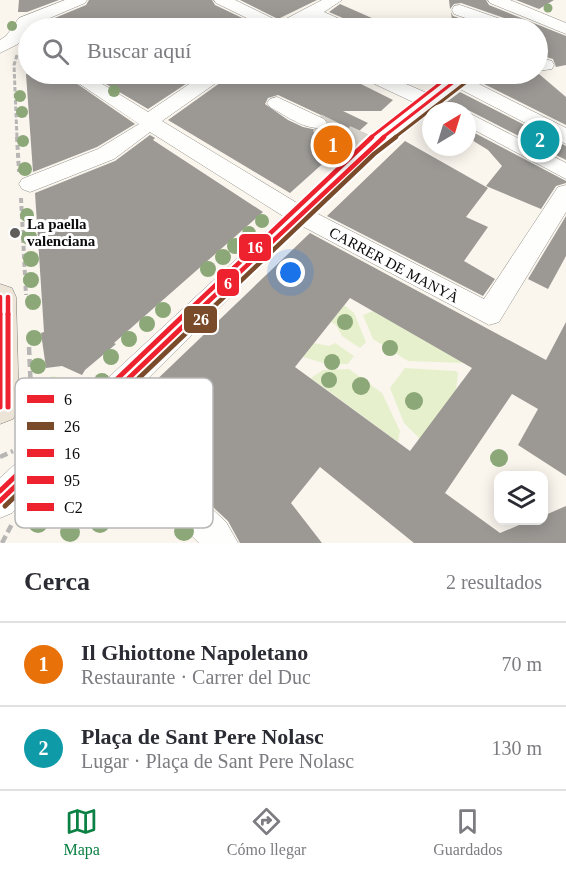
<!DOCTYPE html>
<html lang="es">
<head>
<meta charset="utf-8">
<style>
	:root { --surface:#fff; --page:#f2f2f3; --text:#2b2b33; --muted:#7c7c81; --line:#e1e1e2; --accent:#0b8043 }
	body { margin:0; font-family:Georgia,serif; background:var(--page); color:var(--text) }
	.controls { position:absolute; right:18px; bottom:18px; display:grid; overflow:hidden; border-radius:12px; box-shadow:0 3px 15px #0003 }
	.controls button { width:54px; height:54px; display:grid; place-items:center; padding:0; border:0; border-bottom:2px solid var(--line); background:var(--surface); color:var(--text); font:30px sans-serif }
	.compass { position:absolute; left:422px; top:102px; width:54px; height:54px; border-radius:50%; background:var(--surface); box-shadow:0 3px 15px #0003; rotate:38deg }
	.you { position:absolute; left:291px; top:273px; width:21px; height:21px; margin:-15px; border:4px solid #fff; border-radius:50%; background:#1a73e8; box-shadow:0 0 0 9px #1a73e833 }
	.badge { display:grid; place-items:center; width:39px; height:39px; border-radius:50%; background:var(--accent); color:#fff; font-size:20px; font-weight:700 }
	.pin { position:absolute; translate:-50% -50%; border:3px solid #fff; box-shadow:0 2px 6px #0006 }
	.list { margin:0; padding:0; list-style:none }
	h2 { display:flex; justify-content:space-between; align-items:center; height:78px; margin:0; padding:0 24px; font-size:26px }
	h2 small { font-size:20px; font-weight:400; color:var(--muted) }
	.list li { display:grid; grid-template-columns:39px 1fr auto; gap:18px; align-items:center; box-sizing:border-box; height:84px; padding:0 24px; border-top:2px solid var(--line) }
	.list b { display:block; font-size:22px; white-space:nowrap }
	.list p { margin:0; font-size:20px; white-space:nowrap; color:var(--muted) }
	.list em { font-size:20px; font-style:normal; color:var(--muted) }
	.icon { flex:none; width:33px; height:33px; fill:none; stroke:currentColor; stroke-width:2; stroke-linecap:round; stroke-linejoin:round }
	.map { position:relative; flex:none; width:566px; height:543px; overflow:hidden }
	.search { position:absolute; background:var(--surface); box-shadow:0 3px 15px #0003; left:18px; right:18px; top:18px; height:66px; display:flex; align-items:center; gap:15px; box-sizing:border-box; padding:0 21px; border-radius:33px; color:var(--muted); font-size:22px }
	.sheet { height:246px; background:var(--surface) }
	nav { display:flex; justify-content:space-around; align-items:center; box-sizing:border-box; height:84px; border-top:2px solid var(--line); background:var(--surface); font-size:16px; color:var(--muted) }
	nav a { display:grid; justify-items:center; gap:3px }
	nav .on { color:var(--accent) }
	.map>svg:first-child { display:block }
</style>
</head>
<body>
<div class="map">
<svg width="566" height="543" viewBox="0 0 566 543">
	<rect width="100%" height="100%" fill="#faf6ee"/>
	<g fill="#e7f0cc">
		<path d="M344 305 354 313 366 342 360 348 342 336 336 325 331 322Z"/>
		<path d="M373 311 464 363 408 361 373 339 363 315Z"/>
		<path d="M314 343 329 346 335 343 354 356 348 364H327L303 357Z"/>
		<path d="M405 368 456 371 458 373 456 390 420 439 404 423 390 388Z"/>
		<path d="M349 369 382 393 400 431 398 442 311 378 323 370Z"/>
		<path d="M52 376 92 383 93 387 57 416 51 415 48 381Z"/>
	</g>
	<g fill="#9c9995" fill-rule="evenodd">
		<path d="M19 0H59L27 12H18Z"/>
		<path d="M89 0H212L215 5 261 27 46 28 50 20 86 5Z"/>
		<path d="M240 0H317L278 19Z"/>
		<path d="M449 0H486L489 5 566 36V65L556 67 553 59 546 57 537 59V28H520L516 22 461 3 454 4 450 9Z"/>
		<path d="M516 0H554L539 9Z"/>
		<path d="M340 4 381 22 379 28H356L352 22 329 12Z"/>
		<path d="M451 12 453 16 489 28H453Z"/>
		<path d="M26 74H63L135 124 97 147 33 172Z"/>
		<path d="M89 74H201L148 109Z"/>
		<path d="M227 74H341L393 100 381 111H343L368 123 290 193 168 120 224 80ZM278 95 325 117 329 124 324 129 317 130 303 127 288 120 265 104 268 98Z"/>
		<path d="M503 74H539L566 97V125L476 80Z"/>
		<path d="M460 92 566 146V160L468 110 435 111Z"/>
		<path d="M467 129 566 181V183L556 186 541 209 486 186 502 166 488 150 467 137Z"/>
		<path d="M150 135 155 138 153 140 263 212 114 343 116 344 85 370 82 375 62 366 46 368 41 333 44 332 35 193 115 161Z"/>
		<path d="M405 141 488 188 466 217 488 227 464 261 495 279 483 296 327 216Z"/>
		<path d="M566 216V256L548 289 528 279Z"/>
		<path d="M310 233 546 360 566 322V476L518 445 538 409 512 394 445 493 500 533 531 520H543V516L566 506V543H414L320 467 291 503 322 543H240L228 521 215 509 176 458 124 411ZM350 298 472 368 410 451 295 367Z"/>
	</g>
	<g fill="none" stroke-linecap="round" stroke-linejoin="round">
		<path stroke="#d6d3cc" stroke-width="19" stroke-dasharray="19 9" stroke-linecap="butt" d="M317 123 348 138"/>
		<path stroke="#d6d3cc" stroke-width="24" stroke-dasharray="24 12" stroke-linecap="butt" d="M345 137 369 148"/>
		<defs>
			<g id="minor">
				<path d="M65 0H87L85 3 31 26 18 44 0 53V40L6 36 19 18Z"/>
				<path d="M214 0H235L280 22 322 0H342L324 12 351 24 354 28H332L311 19 293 28H267L216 3Z"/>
				<path d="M488 0H510L566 23V34L490 3Z"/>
				<path d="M460 5 515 24 518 28H494L454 14 452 10 454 6Z"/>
				<path d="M389 22 397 24 400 28H381L383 23Z"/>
				<path d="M545 59 552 61 554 65 552 69 538 71V61Z"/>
				<path d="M65 74H86L148 112 204 74H225L223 78 162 121 297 203 361 143 415 103 362 78 360 74H383L427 93 453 74H473L469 79 566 128V144L458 88 377 153 316 213 484 299 558 187 566 185V212L499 322 489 325 302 226 111 415 226 522 238 543H199L90 436 12 513 0 518V478L283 216 150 132 114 159 38 189 30 192 22 189 19 184 22 179 98 149 139 124Z"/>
				<path d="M277 97 324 119 327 123 324 127C307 132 285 115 270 107L267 103 270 99Z"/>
				<path d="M467 112 566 163V179L467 126Z"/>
			</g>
			<path id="major" d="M0 284 12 288 16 297 19 407 13 419 0 424Z"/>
		</defs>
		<use href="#minor" stroke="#93918d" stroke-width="1"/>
		<use href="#major" stroke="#807e7a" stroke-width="1"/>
		<path stroke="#b7b6b5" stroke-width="3" stroke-dasharray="4.5 2" stroke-linecap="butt" d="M17 55 14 65 17 138"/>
		<g stroke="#b7b6b5" stroke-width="4" stroke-dasharray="5 3" stroke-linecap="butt">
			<path d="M17 137 19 172"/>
			<path d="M21 198 26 295"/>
		</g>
		<g stroke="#b7b6b5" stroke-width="4.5" stroke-dasharray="8 4" stroke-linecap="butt">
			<path d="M29 347 33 436"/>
			<path d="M0 457 13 451"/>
			<path d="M2 543 13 522"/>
		</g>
		<use href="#minor" fill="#fefefc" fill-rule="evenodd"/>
		<use href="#major" fill="#ece4d6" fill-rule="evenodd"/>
		<defs>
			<path id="bus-1-far2" d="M382 138 464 74"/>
			<path id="bus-1-far1" d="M194 315 384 137"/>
			<path id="bus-1" d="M0 501 196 314"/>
			<path id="bus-2-far2" d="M394 138 469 80"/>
			<path id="bus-2-far1" d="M205 315 374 154 396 137"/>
			<path id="bus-2" d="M5 506 206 314"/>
			<path id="bus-3-far2" d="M370 138 452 74"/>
			<path id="bus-3-far1" d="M184 315 372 137"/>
			<path id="bus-3" d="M0 491 185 314"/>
			<path id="bus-4-far1" d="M0 297V315"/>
			<path id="bus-4" d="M0 314V407"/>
			<path id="bus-5-far1" d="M8 297V315"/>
			<path id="bus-5" d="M8 314V407"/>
		</defs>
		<use href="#bus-1-far2" stroke="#fff" stroke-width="6"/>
		<use href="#bus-1-far1" stroke="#fff" stroke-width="9"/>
		<use href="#bus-1" stroke="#fff" stroke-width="10"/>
		<use href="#bus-2-far2" stroke="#fff" stroke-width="6"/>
		<use href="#bus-2-far1" stroke="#fff" stroke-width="9"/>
		<use href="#bus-2" stroke="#fff" stroke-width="10"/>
		<use href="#bus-3-far2" stroke="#fff" stroke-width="6"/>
		<use href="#bus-3-far1" stroke="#fff" stroke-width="9"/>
		<use href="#bus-3" stroke="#fff" stroke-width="10"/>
		<use href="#bus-4-far1" stroke="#fff" stroke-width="9"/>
		<use href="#bus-4" stroke="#fff" stroke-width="10"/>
		<use href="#bus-5-far1" stroke="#fff" stroke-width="9"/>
		<use href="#bus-5" stroke="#fff" stroke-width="10"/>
		<use href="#bus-1-far2" stroke="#ed222e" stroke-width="3"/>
		<use href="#bus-1-far1" stroke="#ed222e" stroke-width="4.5"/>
		<use href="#bus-1" stroke="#ed222e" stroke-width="5"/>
		<use href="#bus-2-far2" stroke="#7a4b2a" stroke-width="3"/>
		<use href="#bus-2-far1" stroke="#7a4b2a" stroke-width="4.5"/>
		<use href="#bus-2" stroke="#7a4b2a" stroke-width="5"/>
		<use href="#bus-3-far2" stroke="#ed222e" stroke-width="3"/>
		<use href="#bus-3-far1" stroke="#ed222e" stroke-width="4.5"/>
		<use href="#bus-3" stroke="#ed222e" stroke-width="5"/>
		<use href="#bus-4-far1" stroke="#ed222e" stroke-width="4.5"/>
		<use href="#bus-4" stroke="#ed222e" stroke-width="5"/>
		<use href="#bus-5-far1" stroke="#ed222e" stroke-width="4.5"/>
		<use href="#bus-5" stroke="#ed222e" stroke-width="5"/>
	</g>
	<g fill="#8ca778">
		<circle cx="548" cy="8" r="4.5"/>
		<circle cx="12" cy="26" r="5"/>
		<circle cx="114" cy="91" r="6"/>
		<circle cx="20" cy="96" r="6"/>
		<circle cx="22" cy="112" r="6"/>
		<circle cx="23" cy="141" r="6"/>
		<circle cx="25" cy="169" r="7"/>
		<circle cx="27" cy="215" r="7"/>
		<circle cx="262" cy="221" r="7"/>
		<circle cx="249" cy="233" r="7"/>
		<circle cx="29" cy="237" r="8"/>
		<circle cx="235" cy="246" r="8"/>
		<circle cx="223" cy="257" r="8"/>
		<circle cx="31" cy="259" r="8"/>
		<circle cx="208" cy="269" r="8"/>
		<circle cx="31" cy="280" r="8"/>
		<circle cx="33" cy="302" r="8"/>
		<circle cx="163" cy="310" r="8"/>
		<circle cx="345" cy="322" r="8"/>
		<circle cx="147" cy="324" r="8"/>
		<circle cx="34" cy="338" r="8"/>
		<circle cx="129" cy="339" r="8"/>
		<circle cx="390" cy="348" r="8"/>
		<circle cx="111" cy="357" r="8"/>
		<circle cx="332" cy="362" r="8"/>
		<circle cx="38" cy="366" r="8"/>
		<circle cx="329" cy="380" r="8"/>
		<circle cx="102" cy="381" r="8"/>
		<circle cx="361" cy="386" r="9"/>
		<circle cx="414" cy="401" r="9"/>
		<circle cx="499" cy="458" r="9"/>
		<circle cx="38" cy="523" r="10"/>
		<circle cx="100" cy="523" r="10"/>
		<circle cx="184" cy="531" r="10"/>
		<circle cx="70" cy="532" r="10"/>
	</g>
	<circle fill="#5f5d5a" stroke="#fff" stroke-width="2" cx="15" cy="233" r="6"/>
	<g text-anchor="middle" stroke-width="6" stroke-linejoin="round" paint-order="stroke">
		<g font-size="15" font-weight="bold" fill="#0b0b0b" stroke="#fff" text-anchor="start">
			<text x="27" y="229">La paella<tspan x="27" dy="17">valenciana</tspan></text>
		</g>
		<g font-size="15" fill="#0b0b0b" stroke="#fff">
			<text transform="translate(394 265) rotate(28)" y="5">CARRER DE MANYÀ</text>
		</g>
	</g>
	<rect x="15" y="378" width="198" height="150" rx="9" fill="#fff" stroke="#b6b6b6" stroke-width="1.5"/>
	<rect x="27" y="395" width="27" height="8" fill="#ed222e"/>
	<rect x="27" y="422" width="27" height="8" fill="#7a4b2a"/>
	<rect x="27" y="449" width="27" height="8" fill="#ed222e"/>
	<rect x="27" y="476" width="27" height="8" fill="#ed222e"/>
	<rect x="27" y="503" width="27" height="8" fill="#ed222e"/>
	<g font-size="16" fill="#0b0b0b">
		<text x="64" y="405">6</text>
		<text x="64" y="432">26</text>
		<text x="64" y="459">16</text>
		<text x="64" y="486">95</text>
		<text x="64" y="513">C2</text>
	</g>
	<g stroke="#fff" stroke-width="2">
		<rect x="238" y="233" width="34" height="29" rx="6" fill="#ed222e"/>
		<rect x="216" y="268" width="24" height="29" rx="6" fill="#ed222e"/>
		<rect x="183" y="305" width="35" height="29" rx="6" fill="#7a4b2a"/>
	</g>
	<g font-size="16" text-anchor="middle" font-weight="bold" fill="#fff">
		<text x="255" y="253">16</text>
		<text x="228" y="289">6</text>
		<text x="201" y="325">26</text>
	</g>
</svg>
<div class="controls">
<button><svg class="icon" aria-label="layers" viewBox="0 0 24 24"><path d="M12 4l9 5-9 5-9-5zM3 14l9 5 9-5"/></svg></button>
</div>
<svg class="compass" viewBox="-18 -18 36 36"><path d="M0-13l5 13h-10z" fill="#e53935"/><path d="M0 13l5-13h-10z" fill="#7c7c81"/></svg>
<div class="you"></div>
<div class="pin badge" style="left:333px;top:145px;background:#e8710a">1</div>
<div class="pin badge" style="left:540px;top:140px;background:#0f9aa8">2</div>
<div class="search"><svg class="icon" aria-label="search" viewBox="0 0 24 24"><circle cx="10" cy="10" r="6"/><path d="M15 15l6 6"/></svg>Buscar aquí</div>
</div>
<section class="sheet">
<h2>Cerca<small>2 resultados</small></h2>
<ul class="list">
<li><span class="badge" style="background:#e8710a">1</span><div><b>Il Ghiottone Napoletano</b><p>Restaurante · Carrer del Duc</p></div><em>70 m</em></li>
<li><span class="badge" style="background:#0f9aa8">2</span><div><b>Plaça de Sant Pere Nolasc</b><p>Lugar · Plaça de Sant Pere Nolasc</p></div><em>130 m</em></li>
</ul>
</section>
<nav>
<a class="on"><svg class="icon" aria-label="map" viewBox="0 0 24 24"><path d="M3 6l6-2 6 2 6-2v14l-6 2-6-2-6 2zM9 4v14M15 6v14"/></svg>Mapa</a>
<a><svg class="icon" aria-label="directions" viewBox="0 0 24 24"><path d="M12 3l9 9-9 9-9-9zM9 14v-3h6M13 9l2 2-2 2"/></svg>Cómo llegar</a>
<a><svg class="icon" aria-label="saved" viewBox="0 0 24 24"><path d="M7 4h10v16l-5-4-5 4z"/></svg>Guardados</a>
</nav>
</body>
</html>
